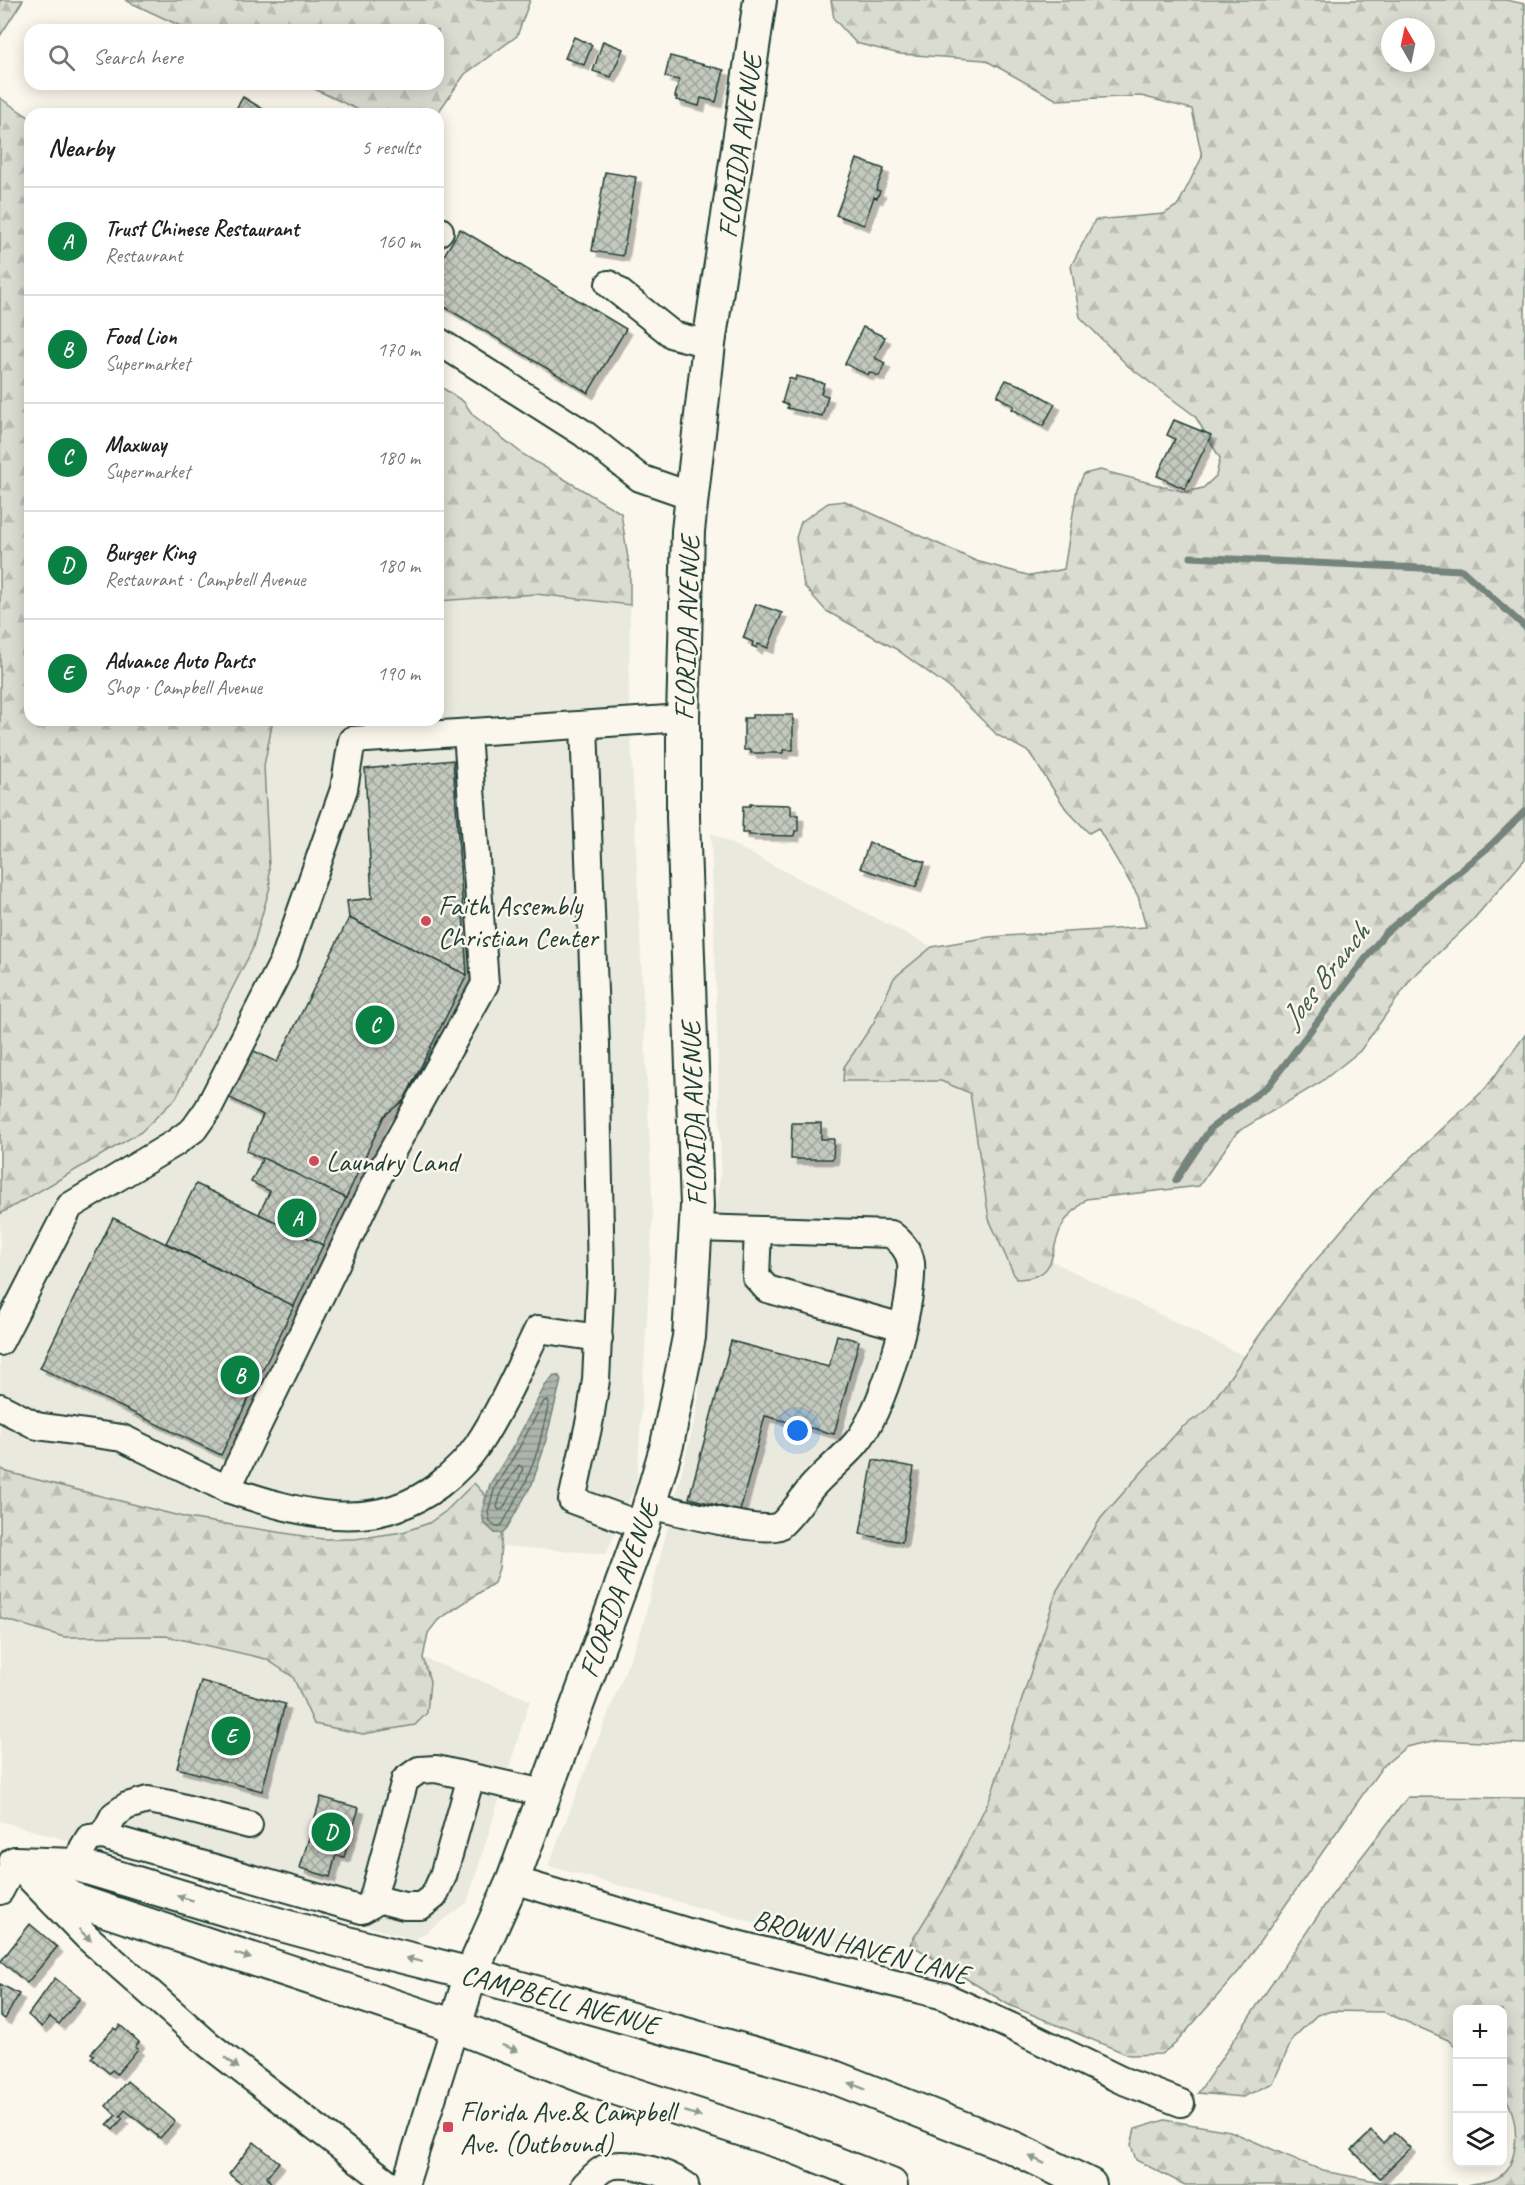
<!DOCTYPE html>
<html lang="en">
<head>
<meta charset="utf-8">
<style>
	:root { --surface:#fff; --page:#f6f6f6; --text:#202124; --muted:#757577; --line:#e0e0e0; --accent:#0b8043 }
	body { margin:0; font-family:Caveat,sans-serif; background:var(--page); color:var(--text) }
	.controls { position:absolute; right:18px; bottom:18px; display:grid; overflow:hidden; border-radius:12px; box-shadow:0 3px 15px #0003 }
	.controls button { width:54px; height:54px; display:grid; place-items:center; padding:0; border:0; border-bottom:2px solid var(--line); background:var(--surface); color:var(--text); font:30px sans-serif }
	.compass { position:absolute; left:1381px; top:18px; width:54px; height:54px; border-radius:50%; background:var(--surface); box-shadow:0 3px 15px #0003; rotate:351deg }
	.you { position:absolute; left:798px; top:1431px; width:21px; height:21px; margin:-15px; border:4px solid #fff; border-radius:50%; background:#1a73e8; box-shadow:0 0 0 9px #1a73e833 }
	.badge { display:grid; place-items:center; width:39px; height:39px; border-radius:50%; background:var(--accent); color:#fff; font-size:20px; font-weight:700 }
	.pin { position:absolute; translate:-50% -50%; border:3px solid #fff; box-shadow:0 2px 6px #0006 }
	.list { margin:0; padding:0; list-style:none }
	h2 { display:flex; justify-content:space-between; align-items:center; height:78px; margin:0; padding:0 24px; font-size:26px }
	h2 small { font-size:20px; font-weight:400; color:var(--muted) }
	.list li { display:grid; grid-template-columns:39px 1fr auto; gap:18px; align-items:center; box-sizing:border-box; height:108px; padding:0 24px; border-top:2px solid var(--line) }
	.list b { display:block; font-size:22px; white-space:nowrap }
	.list p { margin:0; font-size:20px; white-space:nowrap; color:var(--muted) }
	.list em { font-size:20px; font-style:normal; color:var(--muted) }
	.icon { flex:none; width:33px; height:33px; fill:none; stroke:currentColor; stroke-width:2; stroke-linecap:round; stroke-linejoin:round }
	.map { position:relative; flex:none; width:1525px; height:2185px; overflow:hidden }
	.search { position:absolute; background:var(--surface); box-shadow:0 3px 15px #0003; left:24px; top:24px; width:420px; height:66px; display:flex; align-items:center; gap:15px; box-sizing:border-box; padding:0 21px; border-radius:18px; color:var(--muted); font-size:22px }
	.panel { position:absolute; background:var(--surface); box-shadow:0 3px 15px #0003; left:24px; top:108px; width:420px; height:618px; border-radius:18px }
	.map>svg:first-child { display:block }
</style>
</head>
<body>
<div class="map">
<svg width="1525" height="2185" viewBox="0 0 1525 2185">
	<defs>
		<pattern id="forest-firs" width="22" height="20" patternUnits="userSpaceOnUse" patternTransform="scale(1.5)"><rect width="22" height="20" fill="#dbdcd1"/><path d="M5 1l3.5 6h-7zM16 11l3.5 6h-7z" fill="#bcbeb4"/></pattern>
		<pattern id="water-rules" width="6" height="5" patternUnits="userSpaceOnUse" patternTransform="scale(1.5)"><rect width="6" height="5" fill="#adb4aa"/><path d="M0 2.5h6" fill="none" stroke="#8c948b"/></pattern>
		<pattern id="building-cross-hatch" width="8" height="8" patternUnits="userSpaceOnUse" patternTransform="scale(1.5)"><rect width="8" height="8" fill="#c4c9be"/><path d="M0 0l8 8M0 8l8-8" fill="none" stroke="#9fa49b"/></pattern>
		<filter id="shadow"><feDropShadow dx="5.5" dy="5.5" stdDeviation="0" flood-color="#0004"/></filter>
	</defs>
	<rect width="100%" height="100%" fill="#fbf7ec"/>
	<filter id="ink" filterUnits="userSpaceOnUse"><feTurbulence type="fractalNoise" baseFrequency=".0167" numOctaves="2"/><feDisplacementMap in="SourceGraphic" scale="12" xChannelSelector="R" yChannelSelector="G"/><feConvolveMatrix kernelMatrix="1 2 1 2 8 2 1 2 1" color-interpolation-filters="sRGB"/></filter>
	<g filter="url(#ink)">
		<g fill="#eae9de">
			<path d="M536 594 630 605 629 693 653 1215 637 1482 606 1554 501 1546 502 1534 474 1483 446 1511 429 1523 403 1532 355 1539H322L187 1518 7 1472 0 1468V1214L141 1132 176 1098 252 950 270 887 264 766 273 720H438V601Z"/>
			<path d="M711 833 932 947 894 978 873 1024 844 1067 843 1080 941 1081 970 1093 989 1219 1046 1271 1050 1260 1244 1356 1206 1411 1181 1428 1101 1518 1057 1590 991 1796 943 1891 910 1944 865 1953 548 1866 642 1628 697 1411 721 1165Z"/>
			<path d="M0 1618 63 1637 166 1636 266 1659 293 1677 314 1724 430 1681 423 1658 530 1700 467 1903 415 1940 0 1821Z"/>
		</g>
		<g fill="url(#forest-firs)" stroke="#7d8c82" stroke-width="1.5" fill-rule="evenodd">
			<path d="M0 0H23L0 36Z"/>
			<path d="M125 0H530L517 36 465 74 437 114H367L304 84H438V30H189Z"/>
			<path d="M831 0H1506L1525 4V859L1472 921 1411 979 1360 1051 1321 1082 1237 1132 1199 1186 1086 1199C1079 1207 1068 1215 1063 1224 1047 1254 1060 1278 1016 1279L989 1219 970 1093 941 1081H843L844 1067 873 1024 894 978 932 947 989 937 1146 927 1138 896 1098 828 1089 833 1066 809 1029 752 997 735 950 688 896 649 826 611 804 586 796 538 801 522 828 503 845 501 976 561 1031 576 1064 569 1077 489 1084 474 1100 470 1185 492 1203 488 1216 476 1220 458 1195 416 1128 366 1080 317 1071 266 1095 220 1164 214 1178 205 1202 157 1192 109 1141 96 1057 100 985 60 900 54 856 43 834 19ZM1390 27H1426V63H1390Z"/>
			<path d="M0 98 30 118V720H273L264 766 270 887 252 950 176 1098 141 1132 0 1214Z"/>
			<path d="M438 385 464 402 473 415 524 455 621 513 630 572V605L536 594 438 601Z"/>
			<path d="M1525 1035V1744L1438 1740 1406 1747 1382 1767 1240 1970 1175 2044 1161 2054 1129 2055 1009 2005 910 1944 943 1891 991 1796 1057 1590 1101 1518 1181 1428 1206 1411 1295 1285 1373 1193 1485 1089Z"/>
			<path d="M0 1468 7 1472 187 1518 322 1539H355L403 1532 429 1523 446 1511 474 1483 486 1496 482 1512 495 1533H502L499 1568 494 1583 438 1620 428 1633 423 1658 430 1681 427 1713 415 1725 363 1734 314 1724 293 1677 266 1659 166 1636 64 1637 0 1618Z"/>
			<path d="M1408 1797 1525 1798V2185H1467C1475 2183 1486 2183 1495 2179 1522 2168 1520 2114 1503 2095L1502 2010H1458L1457 2049 1448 2040 1384 2012 1332 2011 1317 2015 1293 2038 1273 2083 1243 2097 1198 2093 1329 1899Z"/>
			<path d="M1165 2120 1230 2131 1323 2171 1386 2183 1457 2185H1185L1136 2160 1131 2145 1135 2129Z"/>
		</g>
		<path fill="url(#water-rules)" stroke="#74847b" stroke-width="1.5" d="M554 1375 559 1376 561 1380 543 1451 532 1484 507 1528 502 1533H495L484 1523 482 1512 490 1484 513 1447 545 1386Z"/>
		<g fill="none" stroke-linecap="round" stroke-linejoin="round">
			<g stroke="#586d63" stroke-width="1.5">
				<path d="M548 1400 549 1403 538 1449 526 1482 502 1525 496 1527 490 1521 488 1512 495 1487 518 1450 544 1401Z"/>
				<path d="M519 1465 523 1468 519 1479 503 1509 499 1510 497 1507 502 1490Z"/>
			</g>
			<g stroke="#74847b" stroke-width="7">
				<path d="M1191 557 1462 570 1525 627"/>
				<path d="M1176 1180 1211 1128 1269 1085 1385 933 1491 845 1525 811"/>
			</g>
		</g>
		<g fill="url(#building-cross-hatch)" stroke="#1f3d34" stroke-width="1.5" filter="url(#shadow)">
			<path d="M574 37 592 45 584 65 565 58Z"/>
			<path d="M603 41 623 49 611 77 593 71Z"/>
			<path d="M670 56 724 70 716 102 701 98 699 106 676 100 677 97H675L679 80 665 77Z"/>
			<path d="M243 97 271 114H233Z"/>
			<path d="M857 159 884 169 876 190 880 191 877 198 874 197 864 225 836 215Z"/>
			<path d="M605 172 636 177 623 256 592 251Z"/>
			<path d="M460 229 626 329 588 393 438 303V265Z"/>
			<path d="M863 327 885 337 875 358 885 363 879 376 869 372 868 375 845 364Z"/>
			<path d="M796 376 824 383 821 394 828 396 822 416 787 408 788 405 782 403 789 378 795 380Z"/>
			<path d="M1006 380 1025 387 1055 404 1043 426 1012 409 1014 406 997 396Z"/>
			<path d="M1174 420 1211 435 1185 489 1157 476 1175 439 1167 435Z"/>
			<path d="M756 604 782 613 768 648 758 644 757 648 752 646 753 642 743 638Z"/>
			<path d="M752 715H793V750H783V753H751V750H744V718H752Z"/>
			<path d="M453 760 467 975 349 918 347 901 372 898 365 769Z"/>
			<path d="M750 804 791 805V815H798V831H795L794 836 749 835V833H742L743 806H750Z"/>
			<path d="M869 843 925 862 916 887 860 868Z"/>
			<path d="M349 918 467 975 404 1100 384 1116 346 1198 246 1151 263 1115 226 1096 250 1049 277 1062Z"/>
			<path d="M792 1123H821V1139H834L833 1159H791Z"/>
			<path d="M263 1158 346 1198 323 1245 259 1214 270 1191 251 1182Z"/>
			<path d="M196 1184 323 1245 294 1306 166 1243Z"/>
			<path d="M113 1218 294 1306 221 1455 40 1368Z"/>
			<path d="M837 1335 859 1341 834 1434 765 1416 740 1511 689 1498 731 1341 829 1367Z"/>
			<path d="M873 1460 914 1467 902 1542 860 1534Z"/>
			<path d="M201 1681 285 1704 262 1791 177 1768Z"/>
			<path d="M321 1797 359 1808 344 1857 336 1855 330 1877 300 1868Z"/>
			<path d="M30 1924 57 1947 27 1983 1 1961Z"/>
			<path d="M55 1978 80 1998 59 2024 50 2017 42 2027 28 2015Z"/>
			<path d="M0 1984 19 1994 5 2019 0 2016Z"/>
			<path d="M120 2025 139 2042 135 2047 138 2049 117 2074 112 2070 109 2073 91 2058 94 2055 91 2053 114 2028 116 2030Z"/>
			<path d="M127 2081 175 2121 160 2138 125 2110 120 2116 123 2118 113 2130 107 2125 116 2115 106 2106Z"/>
			<path d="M1372 2131 1383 2143 1394 2132 1410 2148 1380 2178 1352 2150Z"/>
			<path d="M254 2142 279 2162 267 2177 271 2183 270 2185H243L229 2174Z"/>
		</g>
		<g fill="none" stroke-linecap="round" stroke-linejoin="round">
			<defs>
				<g id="minor">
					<path d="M438 233 440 231"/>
					<path d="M609 284 673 335 709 344"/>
					<path d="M438 341 583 433 640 478 692 496"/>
					<path d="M584 725 596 1045 601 1275 596 1380 590 1419 572 1500 643 1526"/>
					<path d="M467 733 485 984 380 1173 227 1489C299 1513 372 1536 439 1485 453 1474 467 1461 477 1446 501 1410 519 1368 538 1329L599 1338"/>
					<path d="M758 1230 756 1277 767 1289 902 1327"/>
					<path d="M0 1342 70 1206 175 1143 194 1129 208 1109 283 962 344 789 352 740 683 718"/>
					<path d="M0 1407 37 1426 122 1438 227 1489"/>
					<path d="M649 1505C672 1510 761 1534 779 1526 786 1522 805 1496 811 1488 825 1472 842 1459 856 1443 883 1411 914 1305 911 1263 909 1250 901 1242 891 1234L696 1228"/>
					<path d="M103 1836 114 1815 127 1806 148 1800 170 1804 249 1825"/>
					<path d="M77 1865 83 1848 89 1838 103 1836 362 1910 371 1905 405 1780 419 1770 436 1769 544 1793"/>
					<path d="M513 1880 685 1931 944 1996 1010 2026 1121 2080 1181 2103"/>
					<path d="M0 1891 15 1863 87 1937 208 2044 391 2185"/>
					<path d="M373 1898 404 1906H421L434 1896 443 1876 471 1777"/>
					<path d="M405 2185 455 2026"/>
					<path d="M585 2185C591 2179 599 2170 607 2167 627 2160 669 2173 685 2185"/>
				</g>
				<g id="major">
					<path d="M15 1863 77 1865 230 1911 359 1946 471 1974 821 2072 1014 2148 1090 2185"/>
					<path d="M18 1865 77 1901 455 2026 605 2085 789 2145 891 2185"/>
					<path d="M455 2026 471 1974 513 1880 643 1526 667 1445 689 1337 697 1206 683 818V718L688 531 709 344 760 0"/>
				</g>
			</defs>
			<use href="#minor" stroke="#1f3d34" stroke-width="30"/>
			<use href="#major" stroke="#1f3d34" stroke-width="36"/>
			<use href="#minor" stroke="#fbf7ec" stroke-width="26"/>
			<use href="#major" stroke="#fbf7ec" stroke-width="32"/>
		</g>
		<defs><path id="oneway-solid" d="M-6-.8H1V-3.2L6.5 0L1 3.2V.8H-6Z" transform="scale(1.5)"/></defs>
		<g fill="#8d9a90">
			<use href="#oneway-solid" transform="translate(185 1898) rotate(-163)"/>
			<use href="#oneway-solid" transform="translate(85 1935) rotate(44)"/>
			<use href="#oneway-solid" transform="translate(243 1956) rotate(18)"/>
			<use href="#oneway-solid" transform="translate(414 1960) rotate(-166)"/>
			<use href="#oneway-solid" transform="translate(510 2048) rotate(21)"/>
			<use href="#oneway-solid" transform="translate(232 2063) rotate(38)"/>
			<use href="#oneway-solid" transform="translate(857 2086) rotate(-158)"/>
			<use href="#oneway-solid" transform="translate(693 2114) rotate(18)"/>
			<use href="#oneway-solid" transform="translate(1037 2160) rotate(-154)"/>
		</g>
	</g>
	<g fill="#d1495b" stroke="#fbf7ec" stroke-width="2">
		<circle cx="426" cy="921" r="6"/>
		<circle cx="314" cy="1161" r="6"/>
		<rect x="442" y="2121" width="12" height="12" rx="3"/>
	</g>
	<g text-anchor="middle" stroke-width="5" stroke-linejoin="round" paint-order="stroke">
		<g font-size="28" fill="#1f3d34" stroke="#fbf7ec">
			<text transform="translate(739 146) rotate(-82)" y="10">FLORIDA AVENUE</text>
			<text transform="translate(686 628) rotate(-88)" y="10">FLORIDA AVENUE</text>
			<text transform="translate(693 1114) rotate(-92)" y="10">FLORIDA AVENUE</text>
			<text transform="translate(618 1589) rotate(-70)" y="10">FLORIDA AVENUE</text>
			<text transform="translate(861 1946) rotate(15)" y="10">BROWN HAVEN LANE</text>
			<text transform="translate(560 1999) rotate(15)" y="10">CAMPBELL AVENUE</text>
		</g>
		<g font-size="28" fill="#1f3d34" stroke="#fbf7ec" text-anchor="start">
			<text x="438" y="915">Faith Assembly<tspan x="438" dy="32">Christian Center</tspan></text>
			<text x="326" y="1171">Laundry Land</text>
			<text x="460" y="2121">Florida Ave.&amp; Campbell<tspan x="460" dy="32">Ave. (Outbound)</tspan></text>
		</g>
		<g font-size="30" font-style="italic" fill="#425b52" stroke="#fbf7ec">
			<text transform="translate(1325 975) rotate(-52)" y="10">Joes Branch</text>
		</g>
	</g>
</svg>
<div class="controls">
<button>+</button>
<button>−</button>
<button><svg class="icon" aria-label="layers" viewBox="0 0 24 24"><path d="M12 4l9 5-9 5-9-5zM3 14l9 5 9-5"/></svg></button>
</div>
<svg class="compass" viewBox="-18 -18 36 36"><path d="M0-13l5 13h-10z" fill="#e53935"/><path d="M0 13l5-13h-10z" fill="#757577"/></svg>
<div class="you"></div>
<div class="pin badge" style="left:297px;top:1218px">A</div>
<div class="pin badge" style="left:240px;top:1375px">B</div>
<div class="pin badge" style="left:375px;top:1025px">C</div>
<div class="pin badge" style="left:331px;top:1832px">D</div>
<div class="pin badge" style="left:231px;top:1736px">E</div>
<div class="search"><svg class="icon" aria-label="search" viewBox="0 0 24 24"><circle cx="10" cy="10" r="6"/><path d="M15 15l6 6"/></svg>Search here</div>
<section class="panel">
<h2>Nearby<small>5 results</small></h2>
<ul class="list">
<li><span class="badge">A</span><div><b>Trust Chinese Restaurant</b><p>Restaurant</p></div><em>160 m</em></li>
<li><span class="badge">B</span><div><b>Food Lion</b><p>Supermarket</p></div><em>170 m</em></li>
<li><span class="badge">C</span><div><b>Maxway</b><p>Supermarket</p></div><em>180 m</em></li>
<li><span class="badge">D</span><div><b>Burger King</b><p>Restaurant · Campbell Avenue</p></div><em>180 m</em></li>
<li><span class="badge">E</span><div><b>Advance Auto Parts</b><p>Shop · Campbell Avenue</p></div><em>190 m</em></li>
</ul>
</section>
</div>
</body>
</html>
